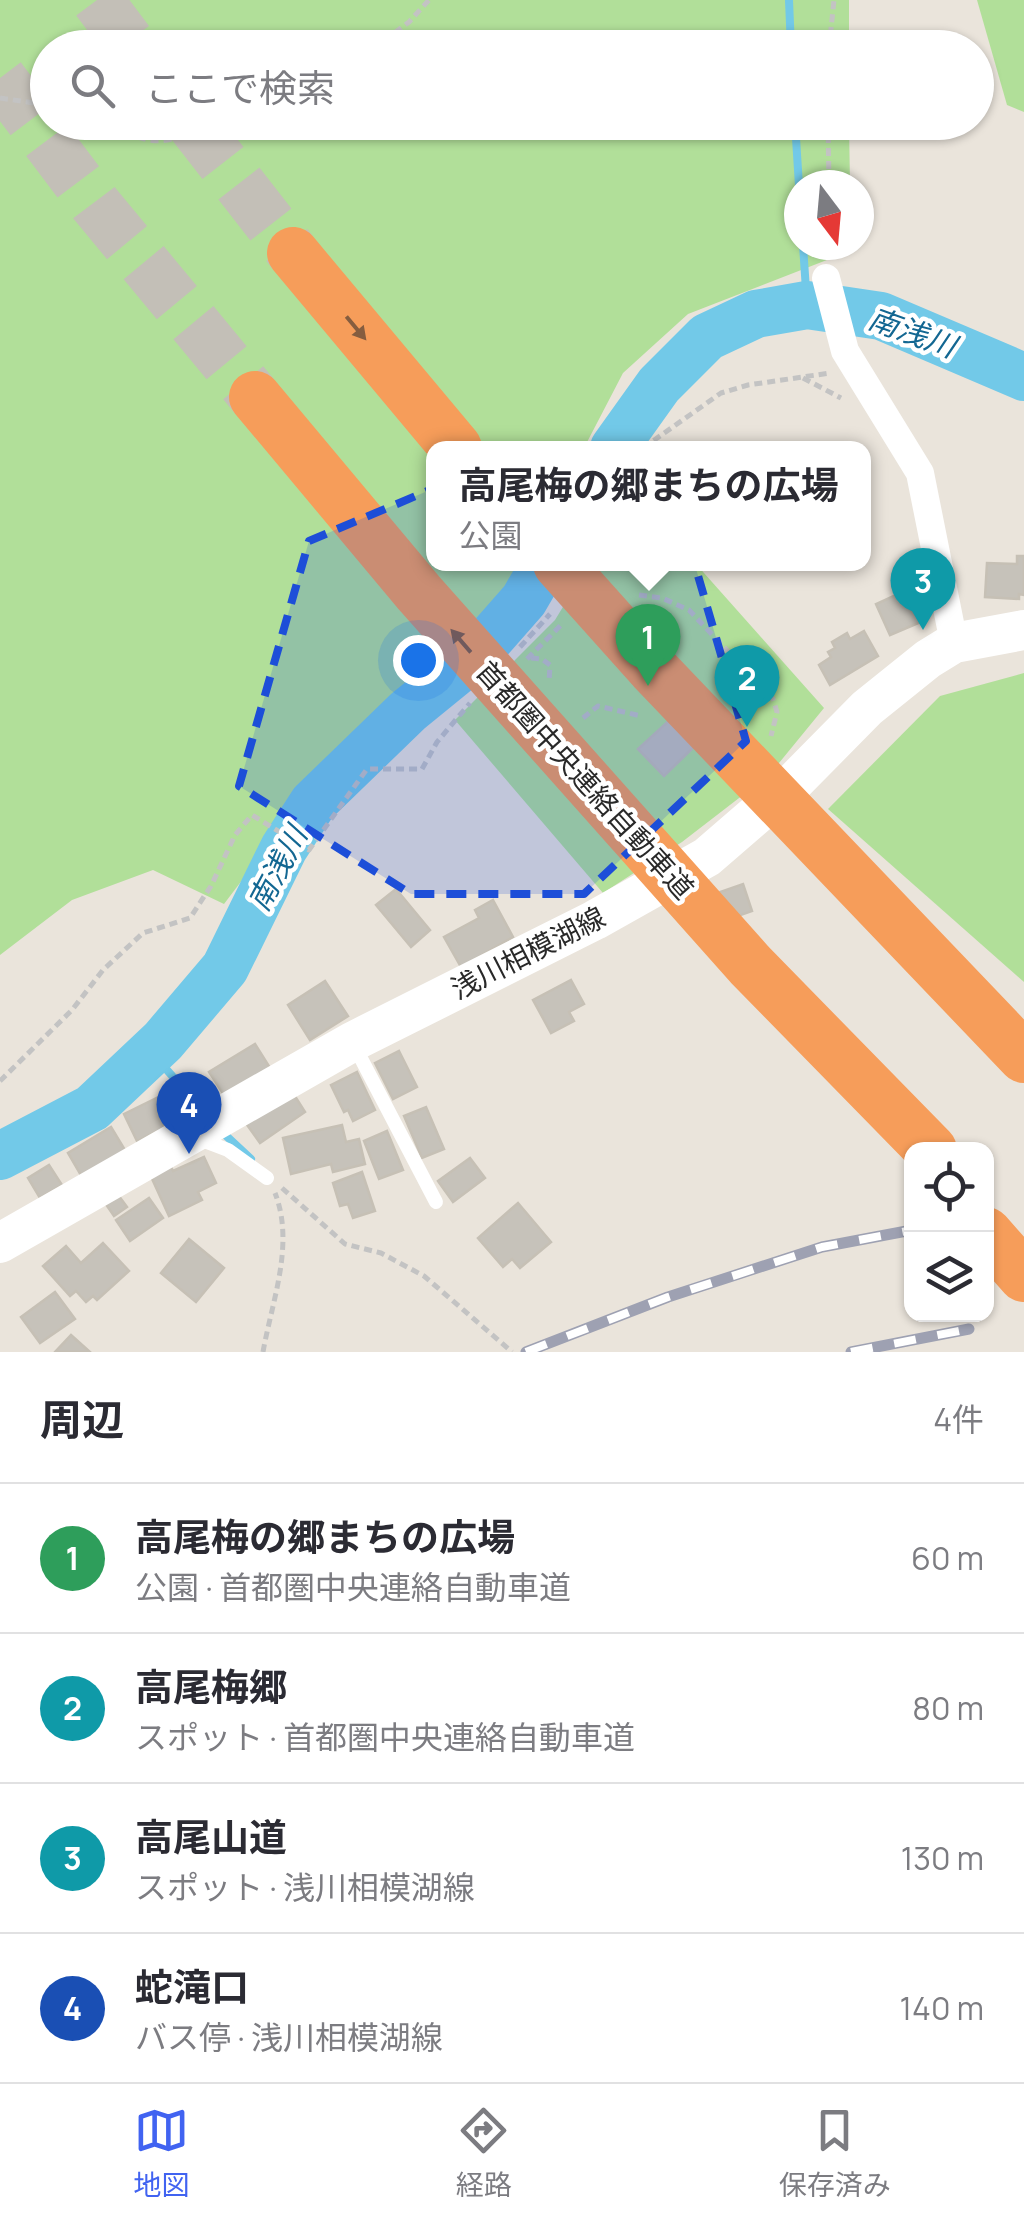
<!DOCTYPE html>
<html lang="ja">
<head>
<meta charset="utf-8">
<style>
	:root { --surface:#fff; --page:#f7f7f7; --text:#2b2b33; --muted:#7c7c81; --line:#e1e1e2; --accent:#4163f1 }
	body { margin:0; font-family:Manrope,"Noto Sans JP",sans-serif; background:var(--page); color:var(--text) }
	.controls { position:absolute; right:30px; bottom:30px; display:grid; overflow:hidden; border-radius:20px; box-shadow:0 2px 8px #0004 }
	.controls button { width:90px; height:90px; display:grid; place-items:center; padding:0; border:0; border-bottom:2px solid var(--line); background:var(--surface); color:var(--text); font:50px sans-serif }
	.compass { position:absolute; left:784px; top:170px; width:90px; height:90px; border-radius:50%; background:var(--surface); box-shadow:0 2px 8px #0004; rotate:164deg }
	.you { position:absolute; left:418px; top:660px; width:35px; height:35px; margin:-25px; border:8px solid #fff; border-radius:50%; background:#1a73e8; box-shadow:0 0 0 15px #1a73e833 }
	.badge { display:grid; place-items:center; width:65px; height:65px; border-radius:50%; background:var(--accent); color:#fff; font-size:32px; font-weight:700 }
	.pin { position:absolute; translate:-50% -82px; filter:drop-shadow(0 2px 5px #0008) }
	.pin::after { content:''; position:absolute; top:52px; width:35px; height:30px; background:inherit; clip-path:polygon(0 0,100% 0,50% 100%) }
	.popup { position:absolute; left:426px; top:441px; width:445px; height:130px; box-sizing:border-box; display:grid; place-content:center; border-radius:20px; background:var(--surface); filter:drop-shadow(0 2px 8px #0005); font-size:32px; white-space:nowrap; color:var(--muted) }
	.popup b { font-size:38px; color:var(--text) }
	.popup::after { content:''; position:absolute; left:50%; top:100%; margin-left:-20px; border:20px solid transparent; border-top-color:var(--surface) }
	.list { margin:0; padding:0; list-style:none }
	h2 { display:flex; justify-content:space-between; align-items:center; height:130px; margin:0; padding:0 40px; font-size:42px }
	h2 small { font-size:32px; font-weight:400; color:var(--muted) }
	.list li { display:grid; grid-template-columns:65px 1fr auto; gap:30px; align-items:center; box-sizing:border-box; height:150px; padding:0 40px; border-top:2px solid var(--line) }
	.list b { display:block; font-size:38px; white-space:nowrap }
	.list p { margin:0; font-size:32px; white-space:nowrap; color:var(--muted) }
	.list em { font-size:32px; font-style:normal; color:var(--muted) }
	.icon { flex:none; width:55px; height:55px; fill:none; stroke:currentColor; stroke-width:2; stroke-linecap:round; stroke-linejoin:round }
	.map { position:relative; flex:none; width:1024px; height:1352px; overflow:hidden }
	.search { position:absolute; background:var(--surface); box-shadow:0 2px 8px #0004; left:30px; right:30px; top:30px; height:110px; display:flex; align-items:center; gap:25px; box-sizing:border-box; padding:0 35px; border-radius:55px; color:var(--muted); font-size:38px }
	.sheet { height:730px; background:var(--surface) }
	nav { display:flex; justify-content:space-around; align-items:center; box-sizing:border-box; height:140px; border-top:2px solid var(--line); background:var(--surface); font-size:28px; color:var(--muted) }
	nav a { display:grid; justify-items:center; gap:5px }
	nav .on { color:var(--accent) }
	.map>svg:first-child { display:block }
</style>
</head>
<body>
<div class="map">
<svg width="1024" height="1352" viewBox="0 0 1024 1352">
	<rect width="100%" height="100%" fill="#eae4db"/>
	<g fill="#b1df99">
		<path d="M0 0H849V47L48 48V122L849 123 850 185H799V245H850V251L688 314 623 373 584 448H433V564H520L485 625 357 728 224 904 153 870 72 900 0 955Z"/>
		<path d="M977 0H1024V112L1007 105Z"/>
		<path d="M589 564H696L824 708 770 774 682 842 603 893 455 720 555 620Z"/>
		<path d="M1024 673V982L828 809 940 696Z"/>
	</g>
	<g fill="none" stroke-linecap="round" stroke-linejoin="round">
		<g stroke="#72c9e8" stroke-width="8">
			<path d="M789 0 791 48"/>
			<path d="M795 122 799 186"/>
			<path d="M803 245 807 305"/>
			<path d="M151 1052 205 1113"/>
			<path d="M221 1131 251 1159"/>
		</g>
		<g stroke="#72c9e8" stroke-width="48">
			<path d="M614 448 659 385 707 337 756 314 807 305 881 316 1024 377"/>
			<path d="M0 1156 92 1108 163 1041 225 968 284 848 313 803 408 711 473 658 524 600 545 564"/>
		</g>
	</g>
	<g fill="#c6c2ba" stroke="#c6c0b5" stroke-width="2.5">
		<path d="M1017 556H1024V595L1019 594V599L985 597 987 563 1017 564Z"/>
		<path d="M909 589 923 621 890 635 876 604Z"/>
		<path d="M864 631 878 656 830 685 819 665 831 657 828 652 835 648 832 642 847 633 850 639Z"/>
		<path d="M673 717 698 743 664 776 638 749Z"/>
		<path d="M743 884 752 911 712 925 703 898Z"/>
		<path d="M396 889 430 930 411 947 376 905Z"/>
		<path d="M493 900 513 937 461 967 444 937 479 918 475 910Z"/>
		<path d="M571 980 584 1004 569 1012 574 1021 551 1033 533 1000Z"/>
		<path d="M325 981 348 1016 310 1040 288 1005Z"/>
		<path d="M255 1044 272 1071 226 1098 209 1072Z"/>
		<path d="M399 1051 417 1087 393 1099 375 1063Z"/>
		<path d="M357 1072 375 1110 353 1121 348 1110 344 1112 331 1085Z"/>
		<path d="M173 1090 186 1117 137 1141 124 1114Z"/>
		<path d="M291 1090 305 1112 260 1143 245 1122Z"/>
		<path d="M426 1107 444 1149 422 1158 404 1116Z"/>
		<path d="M342 1125 346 1142 359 1139 365 1164 333 1172 331 1164 291 1174 283 1138Z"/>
		<path d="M111 1127 125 1150 82 1177 68 1153Z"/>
		<path d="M387 1131 403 1170 379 1179 364 1141Z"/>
		<path d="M204 1157 216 1183 198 1192 202 1200 169 1216 149 1172 169 1163 173 1171Z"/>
		<path d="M470 1158 485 1178 453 1202 438 1181Z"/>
		<path d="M49 1165 62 1185 40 1198 28 1178Z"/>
		<path d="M362 1172 375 1211 353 1218 348 1204 340 1206 333 1183Z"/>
		<path d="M113 1188 127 1207 114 1216 101 1197Z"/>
		<path d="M149 1198 163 1218 130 1241 116 1220Z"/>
		<path d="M518 1203 551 1242 520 1268 512 1259 503 1267 478 1238Z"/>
		<path d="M189 1239 224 1268 196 1302 161 1273Z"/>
		<path d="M103 1243 129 1271 97 1300 93 1296 86 1302 76 1291 70 1296 43 1266 66 1246 81 1263Z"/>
		<path d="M55 1292 75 1319 40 1343 21 1317Z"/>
		<path d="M71 1335 90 1352H55Z"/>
	</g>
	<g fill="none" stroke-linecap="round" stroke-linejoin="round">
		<g stroke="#c3bfb7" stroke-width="52" stroke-dasharray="52 26" stroke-linecap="butt">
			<path d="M97 0 133 48"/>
			<path d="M0 78 95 204 255 397"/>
			<path d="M191 122 293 253"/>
		</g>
		<g stroke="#c3c3c3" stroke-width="5" stroke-dasharray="8 5" stroke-linecap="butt">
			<path d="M374 48 409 22 429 0"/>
			<path d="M829 48 834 0"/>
			<path d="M0 98 48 105"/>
			<path d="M102 122C140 139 165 154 201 122"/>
			<path d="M828 122 829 185"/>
			<path d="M803 378 841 398"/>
			<path d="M643 448 721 393 748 385 830 373"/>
			<path d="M639 595 662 598 689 610 773 699 777 712 771 736"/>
			<path d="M520 647 550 614"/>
			<path d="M531 658 542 659 550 665 549 682"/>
			<path d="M527 659 561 625"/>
			<path d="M583 718 598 706 641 716"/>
			<path d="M0 1081 72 1010 103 970 143 933 190 918 211 886 235 835 252 815 309 850 367 769H422L437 742 470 703"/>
			<path d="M282 1188 345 1244 381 1253 424 1276 512 1352"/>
			<path d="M263 1352C272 1301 295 1244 275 1193"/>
		</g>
		<g stroke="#fff" stroke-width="14">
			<path d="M355 1047 436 1202"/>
			<path d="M199 1139 228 1150 267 1178"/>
		</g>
		<path stroke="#fff" stroke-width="28" d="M826 278 845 351 920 473 954 643"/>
		<path stroke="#fff" stroke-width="40" d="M0 1243 352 1042 595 920 707 857 795 781 867 708 928 659 954 643 1024 630"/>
		<g stroke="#f69d5a" stroke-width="52">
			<path d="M293 253 456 448"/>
			<path d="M255 397 419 593 750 965 931 1150"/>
			<path d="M559 564 653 669 1024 1057"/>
			<path d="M986 1233 1024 1276"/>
		</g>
		<defs>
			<g id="rail">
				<path d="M526 1352 668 1297 822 1247 912 1230"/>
				<path d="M851 1352 969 1329"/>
			</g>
		</defs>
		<use href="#rail" stroke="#9ea1b2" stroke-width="11"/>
		<use href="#rail" stroke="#fff" stroke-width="8" stroke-dasharray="22" stroke-linecap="butt"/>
	</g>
	<defs><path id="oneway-solid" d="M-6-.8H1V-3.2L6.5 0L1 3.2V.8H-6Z" transform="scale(2.5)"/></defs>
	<g fill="#855d3f">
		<use href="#oneway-solid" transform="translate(356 328) rotate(50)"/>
		<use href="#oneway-solid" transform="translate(461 641) rotate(-131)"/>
	</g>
	<path fill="#1d4ed8" fill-opacity="0.2" stroke="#1d4ed8" stroke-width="8" stroke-dasharray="20 12" stroke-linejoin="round" d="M513 455 672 486 746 741 584 894H411L239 786 309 541Z"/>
	<g text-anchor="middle" stroke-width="9" stroke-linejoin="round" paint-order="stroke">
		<g font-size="28" fill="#292929" stroke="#fff">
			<text transform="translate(585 780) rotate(48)" y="10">首都圏中央連絡自動車道</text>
			<text transform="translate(528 953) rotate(-27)" y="10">浅川相模湖線</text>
		</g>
		<g font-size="30" font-style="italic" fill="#136792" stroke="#fff">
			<text transform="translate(912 333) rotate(20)" y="10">南浅川</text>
			<text transform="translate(278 869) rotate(-62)" y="10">南浅川</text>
		</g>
	</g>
</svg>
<div class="controls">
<button><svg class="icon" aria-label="locate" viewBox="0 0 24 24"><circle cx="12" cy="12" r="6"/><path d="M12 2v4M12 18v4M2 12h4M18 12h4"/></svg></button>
<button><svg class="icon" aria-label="layers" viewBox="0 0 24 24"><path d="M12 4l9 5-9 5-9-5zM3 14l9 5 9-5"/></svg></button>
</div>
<svg class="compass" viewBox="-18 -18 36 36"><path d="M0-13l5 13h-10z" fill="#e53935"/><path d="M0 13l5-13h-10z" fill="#7c7c81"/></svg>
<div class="you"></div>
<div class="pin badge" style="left:648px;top:686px;background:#2e9e5b">1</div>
<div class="popup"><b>高尾梅の郷まちの広場</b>公園</div>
<div class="pin badge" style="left:747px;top:727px;background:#0f9aa8">2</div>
<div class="pin badge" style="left:923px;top:630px;background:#0f9aa8">3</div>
<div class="pin badge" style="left:189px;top:1154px;background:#1a4fb4">4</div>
<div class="search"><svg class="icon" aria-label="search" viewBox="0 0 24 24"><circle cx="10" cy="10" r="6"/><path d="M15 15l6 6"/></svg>ここで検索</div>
</div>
<section class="sheet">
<h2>周辺<small>4件</small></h2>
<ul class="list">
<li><span class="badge" style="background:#2e9e5b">1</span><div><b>高尾梅の郷まちの広場</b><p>公園 · 首都圏中央連絡自動車道</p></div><em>60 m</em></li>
<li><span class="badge" style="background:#0f9aa8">2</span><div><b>高尾梅郷</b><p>スポット · 首都圏中央連絡自動車道</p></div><em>80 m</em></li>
<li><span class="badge" style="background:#0f9aa8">3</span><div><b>高尾山道</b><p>スポット · 浅川相模湖線</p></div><em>130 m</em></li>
<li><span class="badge" style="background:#1a4fb4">4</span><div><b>蛇滝口</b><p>バス停 · 浅川相模湖線</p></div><em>140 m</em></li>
</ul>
</section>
<nav>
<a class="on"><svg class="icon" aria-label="map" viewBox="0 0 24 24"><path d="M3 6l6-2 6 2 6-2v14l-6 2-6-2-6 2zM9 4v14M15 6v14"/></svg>地図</a>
<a><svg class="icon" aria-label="directions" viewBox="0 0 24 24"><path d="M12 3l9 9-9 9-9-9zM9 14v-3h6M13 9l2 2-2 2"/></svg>経路</a>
<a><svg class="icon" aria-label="saved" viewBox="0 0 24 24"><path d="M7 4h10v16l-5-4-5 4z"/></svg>保存済み</a>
</nav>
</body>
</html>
